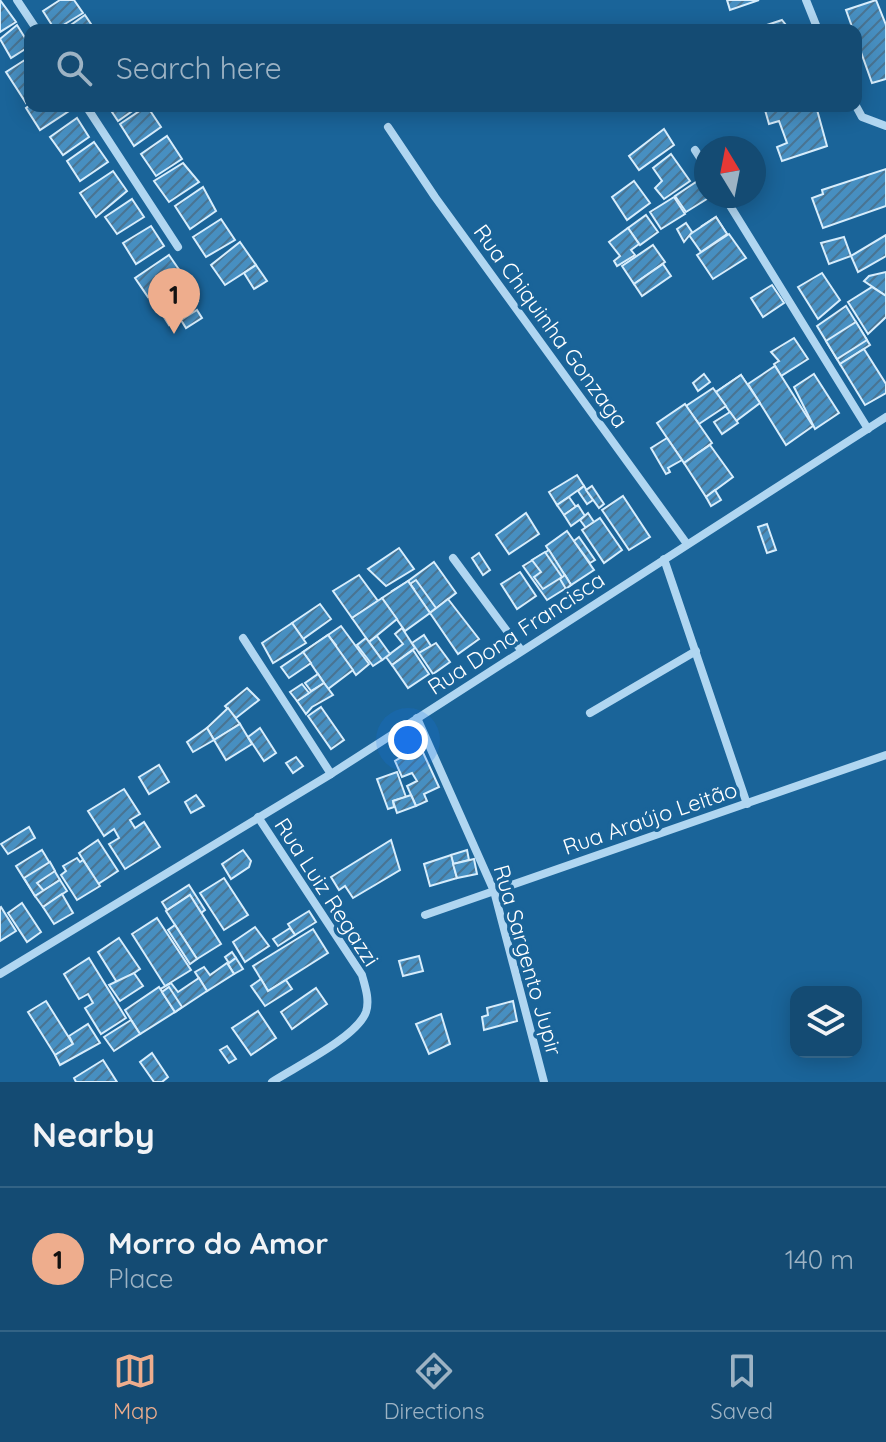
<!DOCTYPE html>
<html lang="en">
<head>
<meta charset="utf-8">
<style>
	:root { --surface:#144b73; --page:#1d5278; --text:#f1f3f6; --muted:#9db3c4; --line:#336385; --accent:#eead8d }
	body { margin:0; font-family:Quicksand,sans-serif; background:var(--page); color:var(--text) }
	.controls { position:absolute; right:24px; bottom:24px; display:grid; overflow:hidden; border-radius:16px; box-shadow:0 4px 20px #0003 }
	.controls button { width:72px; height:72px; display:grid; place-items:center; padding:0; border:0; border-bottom:2px solid var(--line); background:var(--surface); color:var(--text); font:40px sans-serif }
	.compass { position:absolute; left:694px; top:136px; width:72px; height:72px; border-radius:50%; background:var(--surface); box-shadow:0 4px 20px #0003; rotate:350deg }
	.you { position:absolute; left:408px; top:740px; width:28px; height:28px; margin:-20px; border:6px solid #fff; border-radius:50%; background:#1a73e8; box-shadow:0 0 0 12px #1a73e833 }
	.badge { display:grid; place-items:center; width:52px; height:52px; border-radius:50%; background:var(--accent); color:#111; font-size:26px; font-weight:700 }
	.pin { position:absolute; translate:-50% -66px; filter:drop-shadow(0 2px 4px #0008) }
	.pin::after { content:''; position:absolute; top:42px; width:28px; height:24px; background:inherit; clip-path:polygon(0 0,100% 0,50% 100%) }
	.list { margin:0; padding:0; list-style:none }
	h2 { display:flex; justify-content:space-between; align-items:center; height:104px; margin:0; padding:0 32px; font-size:34px }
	h2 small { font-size:26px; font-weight:400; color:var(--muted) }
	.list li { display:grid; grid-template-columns:52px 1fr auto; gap:24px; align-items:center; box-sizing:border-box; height:144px; padding:0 32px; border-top:2px solid var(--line) }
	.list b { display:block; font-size:30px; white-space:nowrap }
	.list p { margin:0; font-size:26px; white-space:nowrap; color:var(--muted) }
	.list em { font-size:26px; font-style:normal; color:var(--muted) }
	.icon { flex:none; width:44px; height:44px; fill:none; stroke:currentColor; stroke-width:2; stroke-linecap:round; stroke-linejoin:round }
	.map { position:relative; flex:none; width:886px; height:1082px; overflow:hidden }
	.search { position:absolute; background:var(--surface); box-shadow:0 4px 20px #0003; left:24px; right:24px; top:24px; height:88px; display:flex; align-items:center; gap:20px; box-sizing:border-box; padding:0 28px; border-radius:16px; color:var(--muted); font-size:30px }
	.sheet { height:248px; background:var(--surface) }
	nav { display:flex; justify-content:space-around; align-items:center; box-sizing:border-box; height:112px; border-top:2px solid var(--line); background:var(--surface); font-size:22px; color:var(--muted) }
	nav a { display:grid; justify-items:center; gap:4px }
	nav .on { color:var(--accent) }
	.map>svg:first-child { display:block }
</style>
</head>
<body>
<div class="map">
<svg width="886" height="1082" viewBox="0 0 886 1082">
	<defs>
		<pattern id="building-hatch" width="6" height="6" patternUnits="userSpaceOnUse" patternTransform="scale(2)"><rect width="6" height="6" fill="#478fc1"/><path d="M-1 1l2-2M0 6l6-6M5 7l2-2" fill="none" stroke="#497492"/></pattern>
	</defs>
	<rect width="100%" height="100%" fill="#1a6499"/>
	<g fill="url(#building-hatch)" stroke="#d7edfc" stroke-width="2">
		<path d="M0 0 16 22 0 32Z"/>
		<path d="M60 0H74L83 13 55 30 43 11Z"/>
		<path d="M727 0H759L730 10Z"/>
		<path d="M876 0 886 25V79L872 83 846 10Z"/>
		<path d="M85 15 95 30H70L68 27Z"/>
		<path d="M782 20 790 30H752Z"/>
		<path d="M17 25 30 46 11 58 0 39Z"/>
		<path d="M28 58 30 100 26 103 6 72Z"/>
		<path d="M30 105 71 106 72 109 40 130 26 108Z"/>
		<path d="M108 106H137L138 107 118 121Z"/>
		<path d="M147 106 161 127 134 146 120 124Z"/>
		<path d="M779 106H816L827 146 782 161 777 147 787 143 779 121 769 124 765 110Z"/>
		<path d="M77 118 89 137 63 155 50 137Z"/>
		<path d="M664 129 674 145 639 170 629 156Z"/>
		<path d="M167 136 182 159 156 176 141 154Z"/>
		<path d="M94 142 108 162 80 181 67 161Z"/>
		<path d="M671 154 690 181 664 199 655 188 662 181 653 168Z"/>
		<path d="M183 163 199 182 169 202 154 181Z"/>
		<path d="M886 169V206L823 228 812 198 823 194 822 190Z"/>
		<path d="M113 171 127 191 96 217 80 193Z"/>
		<path d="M699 180 710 197 686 212 675 196Z"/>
		<path d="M634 181 650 203 627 220 612 197Z"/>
		<path d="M203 187 216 211 190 229 175 206Z"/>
		<path d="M674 197 685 214 661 229 650 212Z"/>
		<path d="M132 199 144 217 117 234 105 217Z"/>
		<path d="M646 215 658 232 640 245 628 228Z"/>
		<path d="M716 217 727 234 714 243 702 226Z"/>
		<path d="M716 217 727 234 701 252 689 235Z"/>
		<path d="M221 219 235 240 206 257 193 237Z"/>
		<path d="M686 223 692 232 684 242 677 229Z"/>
		<path d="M151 226 164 246 136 264 123 243Z"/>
		<path d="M628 228 639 244 631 250 635 255 617 266 614 261 620 256 609 242Z"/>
		<path d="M729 234 746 258 713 279 697 255Z"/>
		<path d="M886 235V256L858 272 851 256Z"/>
		<path d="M844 237 851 256 829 264 821 243Z"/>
		<path d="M240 242 256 265 225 285 211 265Z"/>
		<path d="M653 245 665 262 634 284 622 266Z"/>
		<path d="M169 255 182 274 148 297 135 278Z"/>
		<path d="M663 264 671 276 642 296 634 284Z"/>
		<path d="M256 265 267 281 254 289 244 273Z"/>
		<path d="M886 272V296L864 281 869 276Z"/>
		<path d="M822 273 840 300 818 319 798 287Z"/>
		<path d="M186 283 198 301 169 325 155 303Z"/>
		<path d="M772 285 784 303 763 317 751 298Z"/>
		<path d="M872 287 886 296V317L868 334 848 302Z"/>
		<path d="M846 306 870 345 840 364 817 326Z"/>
		<path d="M197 310 202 318 186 328 181 320Z"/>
		<path d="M856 322 867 340 837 359 826 341Z"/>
		<path d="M794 338 808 359 781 376 774 364 779 361 771 352Z"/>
		<path d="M864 349 886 384V393L865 405 840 364Z"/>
		<path d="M775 366 813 426 786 445 748 384Z"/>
		<path d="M704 374 710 382 698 391 693 383Z"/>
		<path d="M814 374 839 413 815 429 794 387Z"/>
		<path d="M741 375 750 389 726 406 716 392Z"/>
		<path d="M741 375 760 403 736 421 716 392Z"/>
		<path d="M713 388 726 406 699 424 686 406Z"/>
		<path d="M685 404 712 443 684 463 657 423Z"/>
		<path d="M730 412 738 423 722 434 714 422Z"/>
		<path d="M667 438 682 460 668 468 670 472 666 474 651 448Z"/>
		<path d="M710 445 733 477 706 497 684 463Z"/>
		<path d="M577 475 584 486 557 505 549 492Z"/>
		<path d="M584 486 593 500 587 504 578 491Z"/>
		<path d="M592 486 604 504 599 508 586 490Z"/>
		<path d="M715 490 721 500 711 506 706 497Z"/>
		<path d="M623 496 650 537 629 550 602 510Z"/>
		<path d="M569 497 576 507 564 515 557 505Z"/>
		<path d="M578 505 585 516 571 526 564 515Z"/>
		<path d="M526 513 539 534 509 554 496 535Z"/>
		<path d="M588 513 594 522 586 528 580 520Z"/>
		<path d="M600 518 622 550 604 563 582 530Z"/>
		<path d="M767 524 776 550 767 553 758 527Z"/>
		<path d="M567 531 594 570 571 585 546 546Z"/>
		<path d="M579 537 595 560 590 563 574 541Z"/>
		<path d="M399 548 414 569 386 586 368 569Z"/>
		<path d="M549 550 571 585 547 600 523 566Z"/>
		<path d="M545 552 562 577 543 589 534 577 541 572 532 560Z"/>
		<path d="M479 553 490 570 483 575 472 558Z"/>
		<path d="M434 562 456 593 430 613 408 581Z"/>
		<path d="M520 572 536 596 517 609 501 584Z"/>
		<path d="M359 575 378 601 352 618 333 591Z"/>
		<path d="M565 575 571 585 566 589 560 579Z"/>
		<path d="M416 580 436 608 430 613 410 584Z"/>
		<path d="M408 581 414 589 398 600 392 591Z"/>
		<path d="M408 581 430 613 405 631 382 598Z"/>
		<path d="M382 598 397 619 369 642 352 618Z"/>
		<path d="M448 599 479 639 458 654 430 613Z"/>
		<path d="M320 604 331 619 303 639 292 623Z"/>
		<path d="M292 623 306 643 273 663 262 643Z"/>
		<path d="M341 626 369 664 356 675 328 635Z"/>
		<path d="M402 628 415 648 392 665 386 657 403 644 395 634Z"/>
		<path d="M328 635 336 645 311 663 303 652Z"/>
		<path d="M328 635 353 670 328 689 303 652Z"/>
		<path d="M424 635 431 646 419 653 412 643Z"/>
		<path d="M377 636 390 654 382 660 369 642Z"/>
		<path d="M366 638 382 660 373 666 357 645Z"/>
		<path d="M436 643 450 662 433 674 419 653Z"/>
		<path d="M413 650 429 674 408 688 392 665Z"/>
		<path d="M303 652 311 663 289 678 281 667Z"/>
		<path d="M318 674 324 683 311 691 305 683Z"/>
		<path d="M324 683 333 695 312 707 306 714 297 701Z"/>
		<path d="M302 684 309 693 297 701 290 692Z"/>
		<path d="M247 688 259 700 236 718 225 706Z"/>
		<path d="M321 707 344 740 331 749 308 716Z"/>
		<path d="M228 708 240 724 214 740 207 728Z"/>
		<path d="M240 724 252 744 226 760 214 740Z"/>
		<path d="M207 728 214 740 193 752 187 742Z"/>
		<path d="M260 728 276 753 264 761 248 737Z"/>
		<path d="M420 746 439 787 424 794 427 801 416 806 407 786 417 781 412 773 402 777 395 761Z"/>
		<path d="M296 757 303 766 293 773 286 763Z"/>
		<path d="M159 765 169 782 149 794 139 777Z"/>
		<path d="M397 772 406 797 393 801 394 807 388 809 377 779Z"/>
		<path d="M124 789 140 814 130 820 135 828 144 822 160 847 125 869 109 844 119 838 114 829 104 836 88 811Z"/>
		<path d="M196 795 204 806 191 813 185 802Z"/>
		<path d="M411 795 416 806 397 813 393 801Z"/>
		<path d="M29 827 35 838 8 854 1 844Z"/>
		<path d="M98 840 118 871 98 884 79 853Z"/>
		<path d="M391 840 400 870 353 898 345 886 339 890 331 877Z"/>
		<path d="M42 850 60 880 35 896 16 866Z"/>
		<path d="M243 850 251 861 249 867 231 879 222 864Z"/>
		<path d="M467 850 469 860 453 864 451 855Z"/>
		<path d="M451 855 457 878 430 886 424 864Z"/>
		<path d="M77 858 80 862 83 860 100 886 77 900 61 875 66 871 63 866Z"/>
		<path d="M474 859 477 874 457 878 453 864Z"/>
		<path d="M50 862 55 871 37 883 44 891 35 896 24 878Z"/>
		<path d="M224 878 248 915 224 930 200 893Z"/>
		<path d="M60 880 67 891 43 907 35 896Z"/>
		<path d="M189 885 205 910 201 913 190 895 167 910 162 902Z"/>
		<path d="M62 894 73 913 54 924 43 907Z"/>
		<path d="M190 895 221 944 197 959 166 911Z"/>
		<path d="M22 903 41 932 27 942 8 913Z"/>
		<path d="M1 907 16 931 0 941V908Z"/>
		<path d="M309 911 316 922 295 935 288 924Z"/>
		<path d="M157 918 191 970 165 986 132 934Z"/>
		<path d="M175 925 197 959 190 964 168 930Z"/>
		<path d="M255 927 269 946 245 962 233 942Z"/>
		<path d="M290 928 295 935 278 946 273 939Z"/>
		<path d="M313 929 328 953 268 991 253 966Z"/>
		<path d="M119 938 140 969 118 984 98 952Z"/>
		<path d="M232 952 236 958 229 963 225 957Z"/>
		<path d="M419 956 423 971 403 976 399 961Z"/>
		<path d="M89 958 126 1018 101 1034 85 1008 93 1003 88 994 79 999 64 974Z"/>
		<path d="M236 958 243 969 234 974 228 964Z"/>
		<path d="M227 963 234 974 207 991 195 972 204 967 210 975Z"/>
		<path d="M134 973 143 986 120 1001 109 985Z"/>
		<path d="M199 978 207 991 175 1012 160 989 171 983 178 992Z"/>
		<path d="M261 979 268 991 286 980 292 989 265 1006 251 986Z"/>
		<path d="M159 987 175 1012 140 1034 125 1010Z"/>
		<path d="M169 987 182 1007 175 1012 162 992Z"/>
		<path d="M316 988 327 1004 292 1029 281 1012Z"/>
		<path d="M46 1001 73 1044 55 1055 28 1012Z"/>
		<path d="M513 1001 517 1021 484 1030 482 1017 488 1015 487 1008Z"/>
		<path d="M258 1011 276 1038 251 1055 232 1028Z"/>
		<path d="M441 1014 450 1044 429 1054 416 1024Z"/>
		<path d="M131 1020 140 1034 114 1051 104 1037Z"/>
		<path d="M88 1024 100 1043 60 1065 55 1055 73 1044 69 1036Z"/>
		<path d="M227 1046 236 1059 229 1063 220 1050Z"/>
		<path d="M152 1053 168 1077 162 1082H154L140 1062Z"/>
		<path d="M103 1060 117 1082H76L74 1078Z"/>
	</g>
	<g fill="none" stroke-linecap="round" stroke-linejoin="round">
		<g stroke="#b0d6f1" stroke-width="8">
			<path d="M17 0 37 30"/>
			<path d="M806 0 818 30"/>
			<path d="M86 106 178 247"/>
			<path d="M856 106 862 117 886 126"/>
			<path d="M388 127 435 197 687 544"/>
			<path d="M695 150 706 167"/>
			<path d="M724 196 868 429"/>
			<path d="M453 558 521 650"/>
			<path d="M664 559 747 804"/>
			<path d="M243 638 331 774"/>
			<path d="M590 713 696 651"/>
			<path d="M417 718 494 891 544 1082"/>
			<path d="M258 817 362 975C365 986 370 1000 366 1012 357 1037 295 1067 272 1082"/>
			<path d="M425 915 886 755"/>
			<path d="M0 974 331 774 886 417"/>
		</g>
	</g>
	<g text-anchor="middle" stroke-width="7" stroke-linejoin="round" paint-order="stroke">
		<g font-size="22" fill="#fff" stroke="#1a6499">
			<text transform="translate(551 326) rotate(54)" y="8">Rua Chiquinha Gonzaga</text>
			<text transform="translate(516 633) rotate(-33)" y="8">Rua Dona Francisca</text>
			<text transform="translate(650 818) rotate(-19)" y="8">Rua Araújo Leitão</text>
			<text transform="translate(327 892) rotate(57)" y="8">Rua Luiz Regazzi</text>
			<text transform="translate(528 960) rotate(74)" y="8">Rua Sargento Jupir</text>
		</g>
	</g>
</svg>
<div class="controls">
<button><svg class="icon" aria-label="layers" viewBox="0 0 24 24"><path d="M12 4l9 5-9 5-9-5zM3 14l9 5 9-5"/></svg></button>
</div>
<svg class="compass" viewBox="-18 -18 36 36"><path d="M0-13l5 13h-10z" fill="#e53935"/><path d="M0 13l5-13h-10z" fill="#9db3c4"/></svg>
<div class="you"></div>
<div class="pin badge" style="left:174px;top:334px">1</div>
<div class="search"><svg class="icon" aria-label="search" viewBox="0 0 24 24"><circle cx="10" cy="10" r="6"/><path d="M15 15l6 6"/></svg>Search here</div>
</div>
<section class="sheet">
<h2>Nearby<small></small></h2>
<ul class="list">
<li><span class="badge">1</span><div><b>Morro do Amor</b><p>Place</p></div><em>140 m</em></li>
</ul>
</section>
<nav>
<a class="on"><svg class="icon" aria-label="map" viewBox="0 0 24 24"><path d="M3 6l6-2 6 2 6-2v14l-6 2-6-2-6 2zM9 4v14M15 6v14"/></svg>Map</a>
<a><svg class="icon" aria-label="directions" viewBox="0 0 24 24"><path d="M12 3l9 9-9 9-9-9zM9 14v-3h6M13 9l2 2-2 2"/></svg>Directions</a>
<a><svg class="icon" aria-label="saved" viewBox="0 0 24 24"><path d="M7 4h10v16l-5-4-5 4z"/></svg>Saved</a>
</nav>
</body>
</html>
